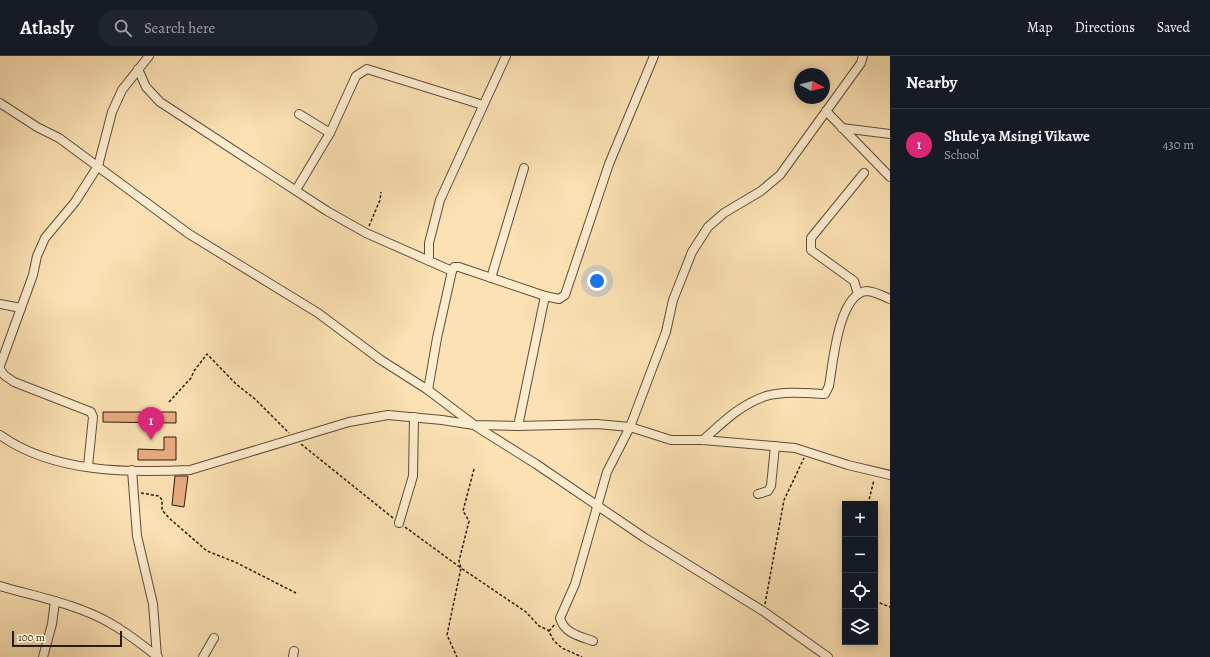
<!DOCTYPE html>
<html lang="en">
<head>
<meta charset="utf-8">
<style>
	:root { --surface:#171b24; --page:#20242c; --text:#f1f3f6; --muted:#9ea1a6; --line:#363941; --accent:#db2777 }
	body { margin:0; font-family:Alegreya,serif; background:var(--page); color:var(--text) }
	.controls { position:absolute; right:12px; bottom:12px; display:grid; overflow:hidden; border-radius:0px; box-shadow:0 2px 10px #0003 }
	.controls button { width:36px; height:36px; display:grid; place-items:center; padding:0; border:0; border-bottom:1px solid var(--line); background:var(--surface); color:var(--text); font:20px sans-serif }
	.compass { position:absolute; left:794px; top:12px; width:36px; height:36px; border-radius:50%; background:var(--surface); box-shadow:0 2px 10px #0003; rotate:97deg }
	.scale { position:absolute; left:12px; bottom:10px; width:110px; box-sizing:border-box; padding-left:4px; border:2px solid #291c14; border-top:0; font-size:11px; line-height:14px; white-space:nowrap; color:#291c14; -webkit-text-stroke:3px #fcecce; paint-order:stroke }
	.you { position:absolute; left:597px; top:225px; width:14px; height:14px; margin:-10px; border:3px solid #fff; border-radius:50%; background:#1a73e8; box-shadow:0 0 0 6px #1a73e833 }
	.badge { display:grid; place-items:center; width:26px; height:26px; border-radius:50%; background:var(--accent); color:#fff; font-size:13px; font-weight:700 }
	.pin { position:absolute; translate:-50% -33px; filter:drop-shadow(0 1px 2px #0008) }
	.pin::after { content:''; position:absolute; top:21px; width:14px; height:12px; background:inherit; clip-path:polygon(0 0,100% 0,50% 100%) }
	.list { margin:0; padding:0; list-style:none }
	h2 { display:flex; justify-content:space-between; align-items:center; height:52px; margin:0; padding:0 16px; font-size:17px }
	h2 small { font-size:13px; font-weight:400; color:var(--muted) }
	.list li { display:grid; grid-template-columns:26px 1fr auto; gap:12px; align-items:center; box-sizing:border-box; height:72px; padding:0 16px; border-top:1px solid var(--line) }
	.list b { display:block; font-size:15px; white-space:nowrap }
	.list p { margin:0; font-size:13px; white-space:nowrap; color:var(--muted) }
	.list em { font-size:13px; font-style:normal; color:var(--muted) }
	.icon { flex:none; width:22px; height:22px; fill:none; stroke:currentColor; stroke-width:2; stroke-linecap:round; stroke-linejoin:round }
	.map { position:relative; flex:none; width:890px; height:601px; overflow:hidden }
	header { display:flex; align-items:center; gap:24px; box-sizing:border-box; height:56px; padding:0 20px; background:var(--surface); border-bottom:1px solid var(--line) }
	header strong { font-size:19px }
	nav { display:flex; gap:22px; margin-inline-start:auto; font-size:14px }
	.search { width:280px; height:36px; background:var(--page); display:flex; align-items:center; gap:10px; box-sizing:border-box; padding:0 14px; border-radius:22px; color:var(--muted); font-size:15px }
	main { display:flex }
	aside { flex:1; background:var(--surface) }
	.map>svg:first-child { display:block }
</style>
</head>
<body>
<header>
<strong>Atlasly</strong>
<div class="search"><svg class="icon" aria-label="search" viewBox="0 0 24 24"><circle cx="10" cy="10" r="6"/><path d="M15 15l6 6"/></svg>Search here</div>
<nav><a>Map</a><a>Directions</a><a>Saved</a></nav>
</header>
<main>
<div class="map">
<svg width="890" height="601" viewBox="0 0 890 601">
	<rect width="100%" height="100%" fill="#fbe1b3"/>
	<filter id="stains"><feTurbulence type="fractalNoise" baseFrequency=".005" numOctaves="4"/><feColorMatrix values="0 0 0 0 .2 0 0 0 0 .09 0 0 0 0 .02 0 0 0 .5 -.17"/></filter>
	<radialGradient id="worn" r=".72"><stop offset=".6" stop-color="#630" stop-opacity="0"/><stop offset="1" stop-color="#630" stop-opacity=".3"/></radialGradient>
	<g fill="#ebab80" stroke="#291c14">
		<path d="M103 356H176V367L103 366Z"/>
		<path d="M164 381H176V404H138V393L164 394Z"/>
		<path d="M175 420H188L184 451 172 449Z"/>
	</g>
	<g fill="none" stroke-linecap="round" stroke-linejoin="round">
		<defs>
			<g id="minor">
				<path d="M138 13 146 31 160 46 327 155 366 177 452 215"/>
				<path d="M0 47 37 71 59 82 189 178 318 257 381 304 428 334 477 371 536 408 645 482 763 555 828 601"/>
				<path d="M826 55 890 121"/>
				<path d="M299 58 330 77"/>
				<path d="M842 72 890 78"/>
				<path d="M296 134 330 77 356 20 367 13 483 49"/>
				<path d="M429 205V187L440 144 506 0"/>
				<path d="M491 222 524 112"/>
				<path d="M858 238 854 225 811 194V182L864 117"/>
				<path d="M0 248 21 252"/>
				<path d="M0 310 33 219 37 200 45 182 75 146 98 110 112 56 122 34 149 0"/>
				<path d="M0 313 4 319 14 326 91 356 93 361 88 410"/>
				<path d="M428 334 437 282 452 215 454 211H459L545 240 559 243 565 239 609 108 654 0"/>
				<path d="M518 370 545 240"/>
				<path d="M0 379C53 417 129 417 190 414L349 366 388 359 442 364 474 369 518 370 597 368 630 371 671 384H703L795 392 848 409 890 419"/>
				<path d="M703 384C722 367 741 348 766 340 784 335 806 337 825 338L829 330C833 308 838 239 866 235 874 235 883 240 890 243"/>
				<path d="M132 414 137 480 153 548 157 601"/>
				<path d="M758 438 768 435 771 430 775 390"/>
				<path d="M399 467 413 420 414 361"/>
				<path d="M0 530C37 541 77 548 110 567 128 577 142 589 158 601"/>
				<path d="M593 585C579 580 564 577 560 562L575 528 607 416 630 371 666 276 673 244 692 196 708 171 724 157 761 135 780 119 861 7 863 0"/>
				<path d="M43 601 52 568 55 545"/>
				<path d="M203 601 214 582"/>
				<path d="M293 601 294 595"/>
			</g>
		</defs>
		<use href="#minor" stroke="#5e4d3c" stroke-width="10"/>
		<g stroke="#291c14" stroke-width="1.5" stroke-dasharray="3 2" stroke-linecap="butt">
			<path d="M369 170 380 144 381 136"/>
			<path d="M169 346 191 322 194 315 207 298 236 328 255 343 289 377"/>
			<path d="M301 388 393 462"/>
			<path d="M474 413 463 455 469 465 459 505 461 512 526 556 539 570 548 574 554 585 562 592 582 601"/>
			<path d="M141 437 159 440 162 444V454L169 462 207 495 235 506 296 537"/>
			<path d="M868 448 874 424"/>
			<path d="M405 471 461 512 447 579 457 601"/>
			<path d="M845 522 843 531 845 532"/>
			<path d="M875 545 890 551"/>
			<path d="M765 548 784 444 804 402"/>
			<path d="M549 575 555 568"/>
		</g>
		<use href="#minor" stroke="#fcecce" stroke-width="8"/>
	</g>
	<rect width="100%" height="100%" filter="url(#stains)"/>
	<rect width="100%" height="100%" fill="url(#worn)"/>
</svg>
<div class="controls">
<button>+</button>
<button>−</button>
<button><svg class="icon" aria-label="locate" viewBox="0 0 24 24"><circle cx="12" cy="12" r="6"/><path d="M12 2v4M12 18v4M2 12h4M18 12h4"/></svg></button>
<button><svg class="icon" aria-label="layers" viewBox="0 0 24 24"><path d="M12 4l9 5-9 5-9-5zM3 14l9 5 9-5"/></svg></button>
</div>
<svg class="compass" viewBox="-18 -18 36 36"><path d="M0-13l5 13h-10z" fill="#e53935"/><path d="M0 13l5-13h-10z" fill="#9ea1a6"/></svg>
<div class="scale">100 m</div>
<div class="you"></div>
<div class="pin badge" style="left:151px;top:384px">1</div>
</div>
<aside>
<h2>Nearby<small></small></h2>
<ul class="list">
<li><span class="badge">1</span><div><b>Shule ya Msingi Vikawe</b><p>School</p></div><em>430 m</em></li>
</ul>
</aside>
</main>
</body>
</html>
